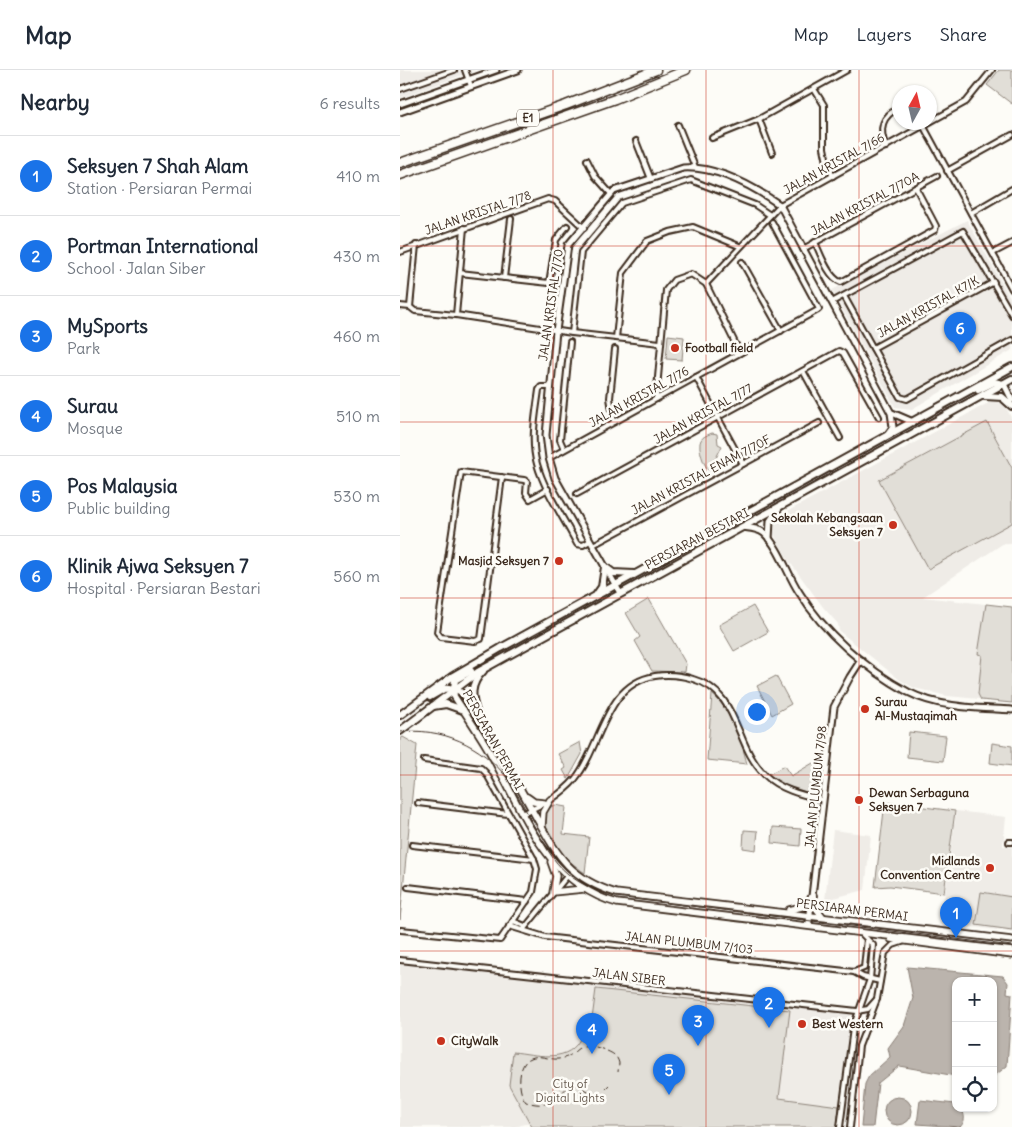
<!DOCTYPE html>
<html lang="en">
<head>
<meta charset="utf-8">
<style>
	:root { --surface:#fff; --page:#f6f6f7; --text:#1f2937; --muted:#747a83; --line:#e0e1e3; --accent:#1a73e8 }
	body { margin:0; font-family:Delius,sans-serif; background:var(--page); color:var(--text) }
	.controls { position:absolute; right:15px; bottom:15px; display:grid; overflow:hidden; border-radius:10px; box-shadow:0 1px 4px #0004 }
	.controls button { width:45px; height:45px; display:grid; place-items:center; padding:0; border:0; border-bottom:1px solid var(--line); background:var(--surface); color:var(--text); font:25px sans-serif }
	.compass { position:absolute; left:492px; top:15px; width:45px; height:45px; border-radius:50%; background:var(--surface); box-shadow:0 1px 4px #0004; rotate:8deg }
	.you { position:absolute; left:356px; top:641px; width:18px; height:18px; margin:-12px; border:4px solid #fff; border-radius:50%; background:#1a73e8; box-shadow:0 0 0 8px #1a73e833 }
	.badge { display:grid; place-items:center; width:32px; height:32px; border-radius:50%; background:var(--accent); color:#fff; font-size:16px; font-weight:700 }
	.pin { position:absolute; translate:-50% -41px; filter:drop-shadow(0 1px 2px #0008) }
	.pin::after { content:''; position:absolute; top:26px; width:18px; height:15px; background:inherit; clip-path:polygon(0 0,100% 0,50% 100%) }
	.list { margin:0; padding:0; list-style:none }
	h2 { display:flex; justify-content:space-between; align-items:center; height:65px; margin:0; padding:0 20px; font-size:21px }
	h2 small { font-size:16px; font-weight:400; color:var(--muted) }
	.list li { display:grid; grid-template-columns:32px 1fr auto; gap:15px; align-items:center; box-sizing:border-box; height:80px; padding:0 20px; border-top:1px solid var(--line) }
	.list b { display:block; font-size:19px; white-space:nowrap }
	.list p { margin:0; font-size:16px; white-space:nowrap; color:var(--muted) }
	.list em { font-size:16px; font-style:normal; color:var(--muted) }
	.icon { flex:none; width:28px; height:28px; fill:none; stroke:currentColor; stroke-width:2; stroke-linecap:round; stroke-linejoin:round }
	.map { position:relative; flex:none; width:612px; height:1057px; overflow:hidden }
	header { display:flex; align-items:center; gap:30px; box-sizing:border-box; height:70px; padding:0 25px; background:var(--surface); border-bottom:1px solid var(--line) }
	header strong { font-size:24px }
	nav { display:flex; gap:28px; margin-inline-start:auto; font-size:18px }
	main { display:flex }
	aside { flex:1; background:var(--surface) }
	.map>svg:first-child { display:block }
</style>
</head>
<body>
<header>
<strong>Map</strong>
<nav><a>Map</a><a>Layers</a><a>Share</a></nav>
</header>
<main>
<aside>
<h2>Nearby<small>6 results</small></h2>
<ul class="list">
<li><span class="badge">1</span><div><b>Seksyen 7 Shah Alam</b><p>Station · Persiaran Permai</p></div><em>410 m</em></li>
<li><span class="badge">2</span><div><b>Portman International</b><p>School · Jalan Siber</p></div><em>430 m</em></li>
<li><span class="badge">3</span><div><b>MySports</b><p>Park</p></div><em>460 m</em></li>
<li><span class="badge">4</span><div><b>Surau</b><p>Mosque</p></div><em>510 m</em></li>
<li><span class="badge">5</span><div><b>Pos Malaysia</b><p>Public building</p></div><em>530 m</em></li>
<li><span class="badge">6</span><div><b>Klinik Ajwa Seksyen 7</b><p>Hospital · Persiaran Bestari</p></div><em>560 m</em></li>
</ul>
</aside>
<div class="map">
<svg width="612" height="1057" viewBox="0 0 612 1057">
	<rect width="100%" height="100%" fill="#fdfcf7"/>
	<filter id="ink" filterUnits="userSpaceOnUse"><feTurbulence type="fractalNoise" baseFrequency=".02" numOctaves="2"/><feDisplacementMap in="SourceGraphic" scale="10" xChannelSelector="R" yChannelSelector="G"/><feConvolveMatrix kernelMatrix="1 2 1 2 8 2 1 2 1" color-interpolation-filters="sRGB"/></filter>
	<g filter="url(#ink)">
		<g fill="#efece7">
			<path d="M0 0H76L0 28Z"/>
			<path d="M567 150 612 231V280L512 339 495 337 432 220Z"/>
			<path d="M592 331 604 334 612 349V474L604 473 523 527 612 537V632L547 626 514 618 500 610 439 561 438 554 423 537 389 491 373 463 377 447Z"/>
			<path d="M556 741 606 747 603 776 612 777V862L541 853Z"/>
			<path d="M433 760 471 765 465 820 425 830Z"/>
			<path d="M0 894 451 944 437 1057H190L136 1051 115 1057H0Z"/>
		</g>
		<g fill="#e1ded7" stroke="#8e847a">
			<path d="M599 0H612V34L587 15Z"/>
			<path d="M268 265 284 267 282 290 266 289Z"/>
			<path d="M587 352 612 398V453L528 499 479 410Z"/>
			<path d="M312 363 317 364 318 374 322 376 315 390 316 396 310 401C304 398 297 376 301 370 303 366 308 365 312 363Z"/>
			<path d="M249 529 286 594 285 602 252 601 235 571 240 567 226 543Z"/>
			<path d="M586 534 612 537V633L581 630 578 624 582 585 578 584Z"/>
			<path d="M353 536 368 562 334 581 319 555Z"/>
			<path d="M376 606 391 634 372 645 357 616Z"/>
			<path d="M312 624C332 641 341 670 347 694L307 690Z"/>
			<path d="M509 662 546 666 543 691 507 687Z"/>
			<path d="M3 667 17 675 0 850V669Z"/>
			<path d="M180 672 182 684 168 709 163 700 166 698 158 684Z"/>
			<path d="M592 673 612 676V696L590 693Z"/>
			<path d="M413 693 423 699 419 721C405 726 379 714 369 704L384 696 391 706Z"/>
			<path d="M485 732 555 741 544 823 490 816 475 817Z"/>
			<path d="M155 735 166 737 163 764 189 767 185 803C166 790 137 764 147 739Z"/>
			<path d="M373 757 401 759 400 776 372 773Z"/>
			<path d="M344 760 358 761 356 780 343 778Z"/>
			<path d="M581 822 612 827V860L576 855Z"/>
			<path d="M196 919 390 940 379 1028 439 1036 437 1057H132L109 1015 113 982C135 984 165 994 179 971 182 965 181 954 182 948L192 949Z"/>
		</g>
		<g fill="#bbb4ad" stroke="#887d74">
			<path d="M507 897 603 906 608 913 607 923 612 924 607 996 593 1007V911H556V1006L499 996 478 1013 473 1057H461L465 1014 469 1006 490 987 488 978 504 956 513 928Z"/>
			<circle cx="498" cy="1041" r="14"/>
			<path d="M520 1030 555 1034 556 1038H561C565 1045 566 1051 560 1057L517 1054Z"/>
		</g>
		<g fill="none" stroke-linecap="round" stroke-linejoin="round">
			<defs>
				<g id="minor">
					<path d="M65 0 71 16"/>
					<path d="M0 19 54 0"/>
					<path d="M414 19 424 35V78L428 97 433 106"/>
					<path d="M359 49 372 83"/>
					<path d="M278 55 295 97"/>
					<path d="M524 57 612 219"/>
					<path d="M312 68 359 49 447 0"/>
					<path d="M236 71 251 109"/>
					<path d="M486 77C478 58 482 46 500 37"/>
					<path d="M187 90 195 106 211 124"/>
					<path d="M547 101 612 65"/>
					<path d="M571 143 612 119"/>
					<path d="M64 158 56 245 172 263 260 273"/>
					<path d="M415 172C420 183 429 209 441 212L535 160 536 156 516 118"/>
					<path d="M403 179 537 106"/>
					<path d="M0 182 148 129 155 131 184 158"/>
					<path d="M593 183 612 173"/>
					<path d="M342 192 381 261"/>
					<path d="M60 203 149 213 156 170 167 156"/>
					<path d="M104 208 111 149"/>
					<path d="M306 214 380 135 566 32 592 0"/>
					<path d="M444 226 500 327 507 329 612 270"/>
					<path d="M432 232 563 161 612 245"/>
					<path d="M0 236 10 237 15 241 56 245"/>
					<path d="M10 237 16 175"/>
					<path d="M172 263 181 182 222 133 291 110 355 135 370 145"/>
					<path d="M216 268 223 203 247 171 270 162 293 157 339 176"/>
					<path d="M473 278 594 212"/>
					<path d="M403 301 440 368"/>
					<path d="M296 307 343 394"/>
					<path d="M151 317H141L139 320C136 343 130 370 137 394 145 422 164 448 177 474L183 475 190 471"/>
					<path d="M256 329 266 220 274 210 291 204 306 214 340 283"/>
					<path d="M214 352 210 328 215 279"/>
					<path d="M164 379 160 370 170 272"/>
					<path d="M149 388 418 240 419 239 372 152"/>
					<path d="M102 407 81 569 75 571 41 567 37 562 61 402 124 410 127 411 126 423 130 429 148 419"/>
					<path d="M177 424 439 281 443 283 479 347"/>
					<path d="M193 475 419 353"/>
					<path d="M149 731C158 725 168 718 175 709 202 676 204 614 255 606 269 604 280 605 293 609 340 622 334 676 365 705 380 720 403 725 423 730"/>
					<path d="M18 733 108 744"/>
					<path d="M122 744 143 734"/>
					<path d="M609 772H612"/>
					<path d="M12 775 134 789"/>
					<path d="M8 817 127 831"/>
					<path d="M113 851 125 856"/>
					<path d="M109 856 145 867 454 902 464 898 467 869"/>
					<path d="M1 860 100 870 133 822 137 799 134 789 86 703 81 698 24 690"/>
					<path d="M123 860 168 805"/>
					<path d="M0 890 457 941 468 939 477 929"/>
					<path d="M454 902 463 907 480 911"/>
					<path d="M440 1057 453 958 470 909 473 875 463 865"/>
					<path d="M450 1057 459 976 477 929 485 883 493 875 502 872"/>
				</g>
				<g id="tertiary">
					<path d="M0 34 96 0"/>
					<path d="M0 42 118 0"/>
					<path d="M604 314 612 330"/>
					<path d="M492 343 513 352"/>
					<path d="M342 457C350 458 358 458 364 463 380 478 387 504 399 522 424 563 466 599 508 622 539 638 577 638 612 640"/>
					<path d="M369 469 370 451 379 438"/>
					<path d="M220 523 155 408 149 388 146 365 156 261 168 175 214 121 283 98C316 96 354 117 380 135L491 343 493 357 488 364"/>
					<path d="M409 852 434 637 450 607 461 590"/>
				</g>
				<g id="secondary">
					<path d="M127 727 134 732 144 733"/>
					<path d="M142 756 143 742 150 730"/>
					<path d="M151 792 156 806 153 822 184 819"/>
					<path d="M413 825 415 837 423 847"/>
					<path d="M389 840 406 836 413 825"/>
					<path d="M491 869 612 885"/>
					<path d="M612 870 216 823C166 807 156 782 132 740 117 712 100 684 84 656 77 644 68 624 54 618V626C65 643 77 660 87 677 121 736 144 813 217 833L612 881"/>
				</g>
				<g id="primary">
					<path d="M578 320 594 312 603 314"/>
					<path d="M585 326 602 327 612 336"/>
					<path d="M205 497 213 503 234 504"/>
					<path d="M197 524 202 517 205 497"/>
					<path d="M54 618 55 610 71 601"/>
					<path d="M30 627 44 619 54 618"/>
					<path d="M33 636 46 634 63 640"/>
					<path d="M0 645 53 606 101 578 612 297"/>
					<path d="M77 645C71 627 69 615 83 601"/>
					<path d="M0 661 78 602 612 309"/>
				</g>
				<g id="motorway">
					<path d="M0 93 166 35 256 0"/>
					<path d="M0 105 215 29 286 0"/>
				</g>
			</defs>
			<use href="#minor" stroke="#3b2a1e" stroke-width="8"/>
			<use href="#tertiary" stroke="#3b2a1e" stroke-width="9"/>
			<use href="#secondary" stroke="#3b2a1e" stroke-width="9"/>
			<use href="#primary" stroke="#3b2a1e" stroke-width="10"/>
			<use href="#motorway" stroke="#3b2a1e" stroke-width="11"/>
			<use href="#minor" stroke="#fdfcf7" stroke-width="4"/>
			<use href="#tertiary" stroke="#fdfcf7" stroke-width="5"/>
			<use href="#secondary" stroke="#fdfcf7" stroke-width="5.5"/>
			<use href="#primary" stroke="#fdfcf7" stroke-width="6"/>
			<use href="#motorway" stroke="#fdfcf7" stroke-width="8"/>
			<path stroke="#3b2a1e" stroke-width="1" d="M0 662C41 657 82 675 107 708 117 722 125 739 133 754 143 772 152 791 168 804 181 815 196 820 212 826L612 876"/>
			<path stroke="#3b2a1e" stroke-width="1" stroke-dasharray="8 4" stroke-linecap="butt" d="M209 1015 199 1025 194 1026 178 1015H170C154 1029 152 1039 126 1032 117 1022 117 993 131 988 139 984 150 990 158 989 182 987 171 966 207 981 214 984 217 986 219 993L218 1002"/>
		</g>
	</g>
	<path fill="none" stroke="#c8321e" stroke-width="1" stroke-opacity="0.55" d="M153 0V1057M306 0V1057M459 0V1057M0 176H612M0 352H612M0 528H612M0 705H612M0 881H612"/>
	<g fill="#c8321e" stroke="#fdfcf7" stroke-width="2">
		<circle cx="275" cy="278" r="5"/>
		<circle cx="493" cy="455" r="5"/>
		<circle cx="159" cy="491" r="5"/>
		<circle cx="465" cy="639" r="5"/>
		<circle cx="459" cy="730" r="5"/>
		<circle cx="590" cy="798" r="5"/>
		<circle cx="402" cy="954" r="5"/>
		<circle cx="41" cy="971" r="5"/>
	</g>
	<g text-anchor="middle" stroke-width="5" stroke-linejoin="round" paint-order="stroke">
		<rect fill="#fdfcf7" stroke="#75695f" stroke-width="1" x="117" y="39.5" width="22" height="17" rx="4"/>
		<g font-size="11" font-weight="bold" fill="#3b2a1e">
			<text x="128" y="52">E1</text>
		</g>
		<g font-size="12" fill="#3b2a1e" stroke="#fdfcf7">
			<text transform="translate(434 94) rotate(-29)" y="4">JALAN KRISTAL 7/66</text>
			<text transform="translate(465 134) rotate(-28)" y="4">JALAN KRISTAL 7/70A</text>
			<text transform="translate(78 143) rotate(-19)" y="4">JALAN KRISTAL 7/78</text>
			<text transform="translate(151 235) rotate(-82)" y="4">JALAN KRISTAL 7/70</text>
			<text transform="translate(528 237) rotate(-29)" y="4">JALAN KRISTAL K7/K</text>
			<text transform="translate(239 327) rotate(-29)" y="4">JALAN KRISTAL 7/76</text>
			<text transform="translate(303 344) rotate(-29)" y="4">JALAN KRISTAL 7/77</text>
			<text transform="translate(301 405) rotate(-28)" y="4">JALAN KRISTAL ENAM 7/70F</text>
			<text transform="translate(297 469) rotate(-28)" y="4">PERSIARAN BESTARI</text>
			<text transform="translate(93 670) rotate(61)" y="4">PERSIARAN PERMAI</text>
			<text transform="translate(416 717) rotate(-84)" y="4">JALAN PLUMBUM 7/98</text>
			<text transform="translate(452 840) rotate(7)" y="4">PERSIARAN PERMAI</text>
			<text transform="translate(289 873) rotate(6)" y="4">JALAN PLUMBUM 7/103</text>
			<text transform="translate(229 907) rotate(7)" y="4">JALAN SIBER</text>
		</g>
		<g font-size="12" font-weight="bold" fill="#3b2a1e" stroke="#fdfcf7" text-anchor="start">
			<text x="285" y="282">Football field</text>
			<text x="483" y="452" text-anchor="end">Sekolah Kebangsaan<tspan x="483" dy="14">Seksyen 7</tspan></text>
			<text x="149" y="495" text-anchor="end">Masjid Seksyen 7</text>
			<text x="475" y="636">Surau<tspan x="475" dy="14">Al-Mustaqimah</tspan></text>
			<text x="469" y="727">Dewan Serbaguna<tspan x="469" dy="14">Seksyen 7</tspan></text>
			<text x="580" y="795" text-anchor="end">Midlands<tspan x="580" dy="14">Convention Centre</tspan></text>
			<text x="412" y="958">Best Western</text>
			<text x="51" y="975">CityWalk</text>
		</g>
		<g font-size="12" fill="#64574c" stroke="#fdfcf7">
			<text x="170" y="1018">City of<tspan x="170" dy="14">Digital Lights</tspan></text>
		</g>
	</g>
</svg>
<div class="controls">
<button>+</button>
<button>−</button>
<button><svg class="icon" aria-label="locate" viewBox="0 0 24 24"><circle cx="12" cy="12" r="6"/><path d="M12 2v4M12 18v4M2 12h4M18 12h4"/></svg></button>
</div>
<svg class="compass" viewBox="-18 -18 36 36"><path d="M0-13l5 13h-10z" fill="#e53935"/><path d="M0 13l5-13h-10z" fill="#747a83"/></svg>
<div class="you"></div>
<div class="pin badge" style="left:556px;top:868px">1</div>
<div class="pin badge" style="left:369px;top:958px">2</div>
<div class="pin badge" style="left:298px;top:976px">3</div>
<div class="pin badge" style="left:192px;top:984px">4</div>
<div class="pin badge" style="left:269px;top:1025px">5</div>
<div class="pin badge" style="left:560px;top:283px">6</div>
</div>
</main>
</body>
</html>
